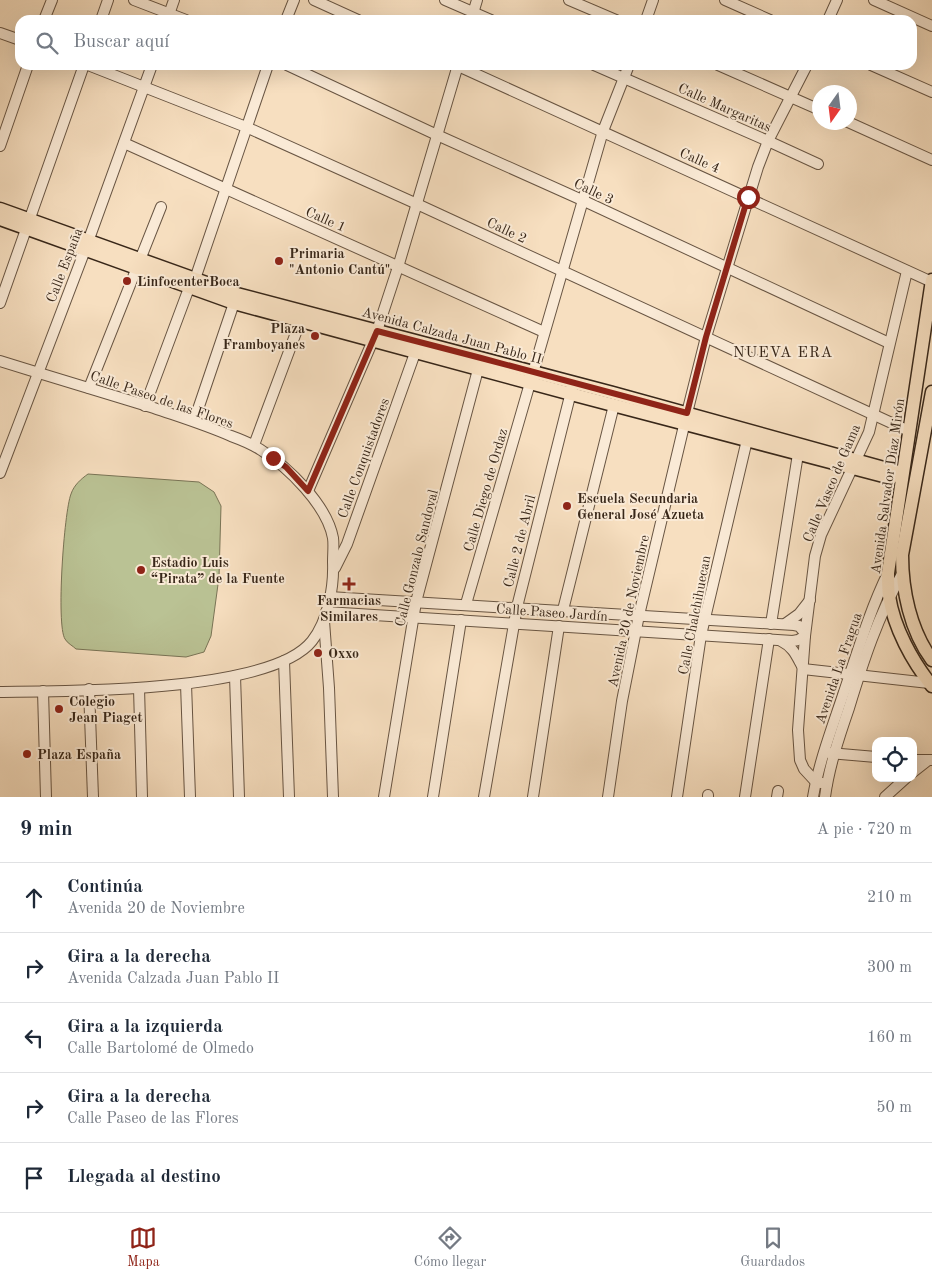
<!DOCTYPE html>
<html lang="es">
<head>
<meta charset="utf-8">
<style>
	:root { --surface:#fff; --page:#f6f6f7; --text:#1f2937; --muted:#747a83; --line:#e0e1e3; --accent:#8f2418 }
	body { margin:0; font-family:"Old Standard TT",serif; background:var(--page); color:var(--text) }
	.controls { position:absolute; right:15px; bottom:15px; display:grid; overflow:hidden; border-radius:10px; box-shadow:0 5px 20px #0002 }
	.controls button { width:45px; height:45px; display:grid; place-items:center; padding:0; border:0; border-bottom:1px solid var(--line); background:var(--surface); color:var(--text); font:25px sans-serif }
	.compass { position:absolute; left:812px; top:85px; width:45px; height:45px; border-radius:50%; background:var(--surface); box-shadow:0 5px 20px #0002; rotate:194deg }
	.stop { position:absolute; width:15px; height:15px; margin:-11px; border:4px solid #8f2418; border-radius:50%; background:#fff }
	.stop.end { background:#8f2418; border-color:#fff; box-shadow:0 1px 5px #0008 }
	.list { margin:0; padding:0; list-style:none }
	h2 { display:flex; justify-content:space-between; align-items:center; height:65px; margin:0; padding:0 20px; font-size:21px }
	h2 small { font-size:16px; font-weight:400; color:var(--muted) }
	.list li { display:grid; grid-template-columns:32px 1fr auto; gap:15px; align-items:center; box-sizing:border-box; height:70px; padding:0 20px; border-top:1px solid var(--line) }
	.list b { display:block; font-size:19px; white-space:nowrap }
	.list p { margin:0; font-size:16px; white-space:nowrap; color:var(--muted) }
	.list em { font-size:16px; font-style:normal; color:var(--muted) }
	.icon { flex:none; width:28px; height:28px; fill:none; stroke:currentColor; stroke-width:2; stroke-linecap:round; stroke-linejoin:round }
	.map { position:relative; flex:none; width:932px; height:797px; overflow:hidden }
	.search { position:absolute; background:var(--surface); box-shadow:0 5px 20px #0002; left:15px; right:15px; top:15px; height:55px; display:flex; align-items:center; gap:12px; box-sizing:border-box; padding:0 18px; border-radius:15px; color:var(--muted); font-size:19px }
	.sheet { height:415px; background:var(--surface) }
	nav { display:flex; justify-content:space-around; align-items:center; box-sizing:border-box; height:70px; border-top:1px solid var(--line); background:var(--surface); font-size:14px; color:var(--muted) }
	nav a { display:grid; justify-items:center; gap:2px }
	nav .on { color:var(--accent) }
	.map>svg:first-child { display:block }
</style>
</head>
<body>
<div class="map">
<svg width="932" height="797" viewBox="0 0 932 797">
	<rect width="100%" height="100%" fill="#f7dfc0"/>
	<filter id="stains"><feTurbulence type="fractalNoise" baseFrequency=".004" numOctaves="4"/><feColorMatrix values="0 0 0 0 .2 0 0 0 0 .09 0 0 0 0 .02 0 0 0 .5 -.17"/></filter>
	<radialGradient id="worn" r=".72"><stop offset=".6" stop-color="#630" stop-opacity="0"/><stop offset="1" stop-color="#630" stop-opacity=".3"/></radialGradient>
	<path fill="#bac294" stroke="#797456" d="M88 474 199 482 214 492 221 506 219 577 211 636 204 652 186 657 76 649C73 646 67 643 65 639 56 625 64 512 71 494 74 485 81 479 88 474Z"/>
	<g fill="none" stroke-linecap="round" stroke-linejoin="round">
		<defs>
			<g id="minor">
				<path d="M134 0 186 20"/>
				<path d="M314 0 358 20"/>
				<path d="M445 0 491 20"/>
				<path d="M569 0 616 20"/>
				<path d="M725 0 770 20"/>
				<path d="M874 0 932 26"/>
				<path d="M44 20 52 0"/>
				<path d="M101 20 108 0"/>
				<path d="M167 20 174 0"/>
				<path d="M286 20 294 0"/>
				<path d="M471 20 477 0"/>
				<path d="M646 20 653 0"/>
				<path d="M828 20 837 0"/>
				<path d="M0 33 20 40"/>
				<path d="M88 65 246 127 417 204 909 431"/>
				<path d="M287 65 437 135 582 200 889 343"/>
				<path d="M456 65 932 282"/>
				<path d="M594 65 768 141 818 164"/>
				<path d="M718 65 820 110"/>
				<path d="M871 65 932 92"/>
				<path d="M848 122 932 160"/>
				<path d="M124 143 544 332"/>
				<path d="M0 146 28 65"/>
				<path d="M195 279 268 65"/>
				<path d="M0 303 84 65"/>
				<path d="M0 361C51 377 102 392 154 408 180 417 206 425 231 436 242 440 252 444 261 450 288 467 327 505 333 538 334 545 333 554 333 562 334 587 328 621 312 641 271 693 66 691 0 692"/>
				<path d="M89 388 161 207"/>
				<path d="M145 406 189 288"/>
				<path d="M194 421 234 303"/>
				<path d="M254 445 300 322"/>
				<path d="M0 473 85 250 152 65"/>
				<path d="M308 491 377 331 398 267 458 65"/>
				<path d="M335 568 347 544 415 353"/>
				<path d="M329 597 794 625 799 626 805 633"/>
				<path d="M466 604 603 131 629 65"/>
				<path d="M563 610 614 405"/>
				<path d="M326 612 793 641 798 640 805 636"/>
				<path d="M324 621 329 688 333 797"/>
				<path d="M771 624 798 454"/>
				<path d="M785 624 799 614 810 600"/>
				<path d="M781 641C793 647 796 655 802 666"/>
				<path d="M284 661 289 797"/>
				<path d="M803 669 929 683"/>
				<path d="M235 676 239 797"/>
				<path d="M186 684 190 797"/>
				<path d="M139 688 142 797"/>
				<path d="M89 689 93 797"/>
				<path d="M43 691 46 797"/>
				<path d="M829 753 876 757"/>
				<path d="M913 760H932"/>
				<path d="M913 772 927 761"/>
				<path d="M827 784 816 782 804 769 800 760 798 730 805 636 815 556 821 535 869 432 907 271"/>
				<path d="M384 797 416 602 480 362"/>
				<path d="M433 797 461 620"/>
				<path d="M484 797 517 607 572 388"/>
				<path d="M533 797 559 626"/>
				<path d="M608 797 622 701 639 615 687 413 706 337 758 167 768 141 807 65"/>
				<path d="M677 797 701 635 747 440"/>
				<path d="M708 797V795"/>
				<path d="M745 797 769 639"/>
				<path d="M777 797 778 791"/>
				<path d="M813 797C819 762 832 728 843 695 857 654 869 612 888 573"/>
				<path d="M825 797C829 767 839 737 849 708 863 662 878 616 902 574"/>
				<path d="M885 797 906 778"/>
			</g>
			<g id="major">
				<path d="M0 209 237 294 613 393 902 473"/>
				<path d="M0 219 234 303 571 394 891 478"/>
				<path d="M932 280 888 573C888 581 888 589 889 596 894 628 912 661 932 686"/>
				<path d="M932 392 902 555C902 590 910 630 932 660"/>
			</g>
		</defs>
		<use href="#minor" stroke="#685543" stroke-width="12"/>
		<use href="#major" stroke="#382719" stroke-width="15"/>
		<use href="#minor" stroke="#faead6" stroke-width="10"/>
		<use href="#major" stroke="#f7dfc0" stroke-width="12"/>
	</g>
	<g fill="none" stroke-linecap="round" stroke-linejoin="round">
		<path stroke="#8f2418" stroke-width="6" d="M273 458 286 467 308 491 377 331 481 358 687 413 706 337 748 197"/>
	</g>
	<g fill="#8f2418" stroke="#faead6" stroke-width="2">
		<circle cx="279" cy="261" r="5"/>
		<circle cx="127" cy="281" r="5"/>
		<circle cx="315" cy="336" r="5"/>
		<circle cx="567" cy="506" r="5"/>
		<circle cx="141" cy="570" r="5"/>
		<path d="M346.5 576.5h5v5h5v5h-5v5h-5v-5h-5v-5h5z"/>
		<circle cx="318" cy="653" r="5"/>
		<circle cx="59" cy="709" r="5"/>
		<circle cx="27" cy="754" r="5"/>
	</g>
	<g text-anchor="middle" stroke-width="4" stroke-linejoin="round" paint-order="stroke">
		<g font-size="14" fill="#382719" stroke="#faead6">
			<text transform="translate(725 107) rotate(24)" y="5">Calle Margaritas</text>
			<text transform="translate(700 160) rotate(24)" y="5">Calle 4</text>
			<text transform="translate(594 191) rotate(25)" y="5">Calle 3</text>
			<text transform="translate(326 219) rotate(24)" y="5">Calle 1</text>
			<text transform="translate(507 230) rotate(25)" y="5">Calle 2</text>
			<text transform="translate(64 265) rotate(-69)" y="5">Calle España</text>
			<text transform="translate(452 335) rotate(15)" y="5">Avenida Calzada Juan Pablo II</text>
			<text transform="translate(162 399) rotate(19)" y="5">Calle Paseo de las Flores</text>
			<text transform="translate(363 458) rotate(-70)" y="5">Calle Conquistadores</text>
			<text transform="translate(831 483) rotate(-67)" y="5">Calle Vasco de Gama</text>
			<text transform="translate(887 486) rotate(-82)" y="5">Avenida Salvador Díaz Mirón</text>
			<text transform="translate(485 490) rotate(-74)" y="5">Calle Diego de Ordaz</text>
			<text transform="translate(519 541) rotate(-76)" y="5">Calle 2 de Abril</text>
			<text transform="translate(416 558) rotate(-76)" y="5">Calle Gonzalo Sandoval</text>
			<text transform="translate(628 611) rotate(-78)" y="5">Avenida 20 de Noviembre</text>
			<text transform="translate(552 612) rotate(4)" y="5">Calle Paseo Jardín</text>
			<text transform="translate(694 615) rotate(-79)" y="5">Calle Chalchihuecan</text>
			<text transform="translate(838 668) rotate(-71)" y="5">Avenida La Fragua</text>
		</g>
		<g font-size="14" font-weight="bold" fill="#382719" stroke="#faead6" text-anchor="start">
			<text x="289" y="258">Primaria<tspan x="289" dy="16">"Antonio Cantú"</tspan></text>
			<text x="137" y="286">LinfocenterBoca</text>
			<text x="305" y="333" text-anchor="end">Plaza<tspan x="305" dy="16">Framboyanes</tspan></text>
			<text x="577" y="503">Escuela Secundaria<tspan x="577" dy="16">General José Azueta</tspan></text>
			<text x="151" y="567">Estadio Luis<tspan x="151" dy="16">“Pirata” de la Fuente</tspan></text>
			<text x="349" y="605" text-anchor="middle">Farmacias<tspan x="349" dy="16">Similares</tspan></text>
			<text x="328" y="658">Oxxo</text>
			<text x="69" y="706">Colegio<tspan x="69" dy="16">Jean Piaget</tspan></text>
			<text x="37" y="759">Plaza España</text>
		</g>
		<g font-size="15" letter-spacing="1" fill="#382719" stroke="#faead6">
			<text x="783" y="357">NUEVA ERA</text>
		</g>
	</g>
	<rect width="100%" height="100%" filter="url(#stains)"/>
	<rect width="100%" height="100%" fill="url(#worn)"/>
</svg>
<div class="controls">
<button><svg class="icon" aria-label="locate" viewBox="0 0 24 24"><circle cx="12" cy="12" r="6"/><path d="M12 2v4M12 18v4M2 12h4M18 12h4"/></svg></button>
</div>
<svg class="compass" viewBox="-18 -18 36 36"><path d="M0-13l5 13h-10z" fill="#e53935"/><path d="M0 13l5-13h-10z" fill="#747a83"/></svg>
<div class="stop" style="left:748px;top:197px"></div>
<div class="stop end" style="left:273px;top:458px"></div>
<div class="search"><svg class="icon" aria-label="search" viewBox="0 0 24 24"><circle cx="10" cy="10" r="6"/><path d="M15 15l6 6"/></svg>Buscar aquí</div>
</div>
<section class="sheet">
<h2>9 min<small>A pie · 720 m</small></h2>
<ul class="list">
<li><svg class="icon" aria-label="ahead" viewBox="0 0 24 24"><path d="M12 20V5M6 11l6-6 6 6"/></svg><div><b>Continúa</b><p>Avenida 20 de Noviembre</p></div><em>210 m</em></li>
<li><svg class="icon" aria-label="right" viewBox="0 0 24 24"><path d="M7 20v-9h11M14 6l5 5-5 5"/></svg><div><b>Gira a la derecha</b><p>Avenida Calzada Juan Pablo II</p></div><em>300 m</em></li>
<li><svg class="icon" aria-label="left" viewBox="0 0 24 24"><path d="M17 20v-9H6M10 6l-5 5 5 5"/></svg><div><b>Gira a la izquierda</b><p>Calle Bartolomé de Olmedo</p></div><em>160 m</em></li>
<li><svg class="icon" aria-label="right" viewBox="0 0 24 24"><path d="M7 20v-9h11M14 6l5 5-5 5"/></svg><div><b>Gira a la derecha</b><p>Calle Paseo de las Flores</p></div><em>50 m</em></li>
<li><svg class="icon" aria-label="arrive" viewBox="0 0 24 24"><path d="M6 21V4h12l-3 4 3 4H6"/></svg><div><b>Llegada al destino</b></div></li>
</ul>
</section>
<nav>
<a class="on"><svg class="icon" aria-label="map" viewBox="0 0 24 24"><path d="M3 6l6-2 6 2 6-2v14l-6 2-6-2-6 2zM9 4v14M15 6v14"/></svg>Mapa</a>
<a><svg class="icon" aria-label="directions" viewBox="0 0 24 24"><path d="M12 3l9 9-9 9-9-9zM9 14v-3h6M13 9l2 2-2 2"/></svg>Cómo llegar</a>
<a><svg class="icon" aria-label="saved" viewBox="0 0 24 24"><path d="M7 4h10v16l-5-4-5 4z"/></svg>Guardados</a>
</nav>
</body>
</html>
